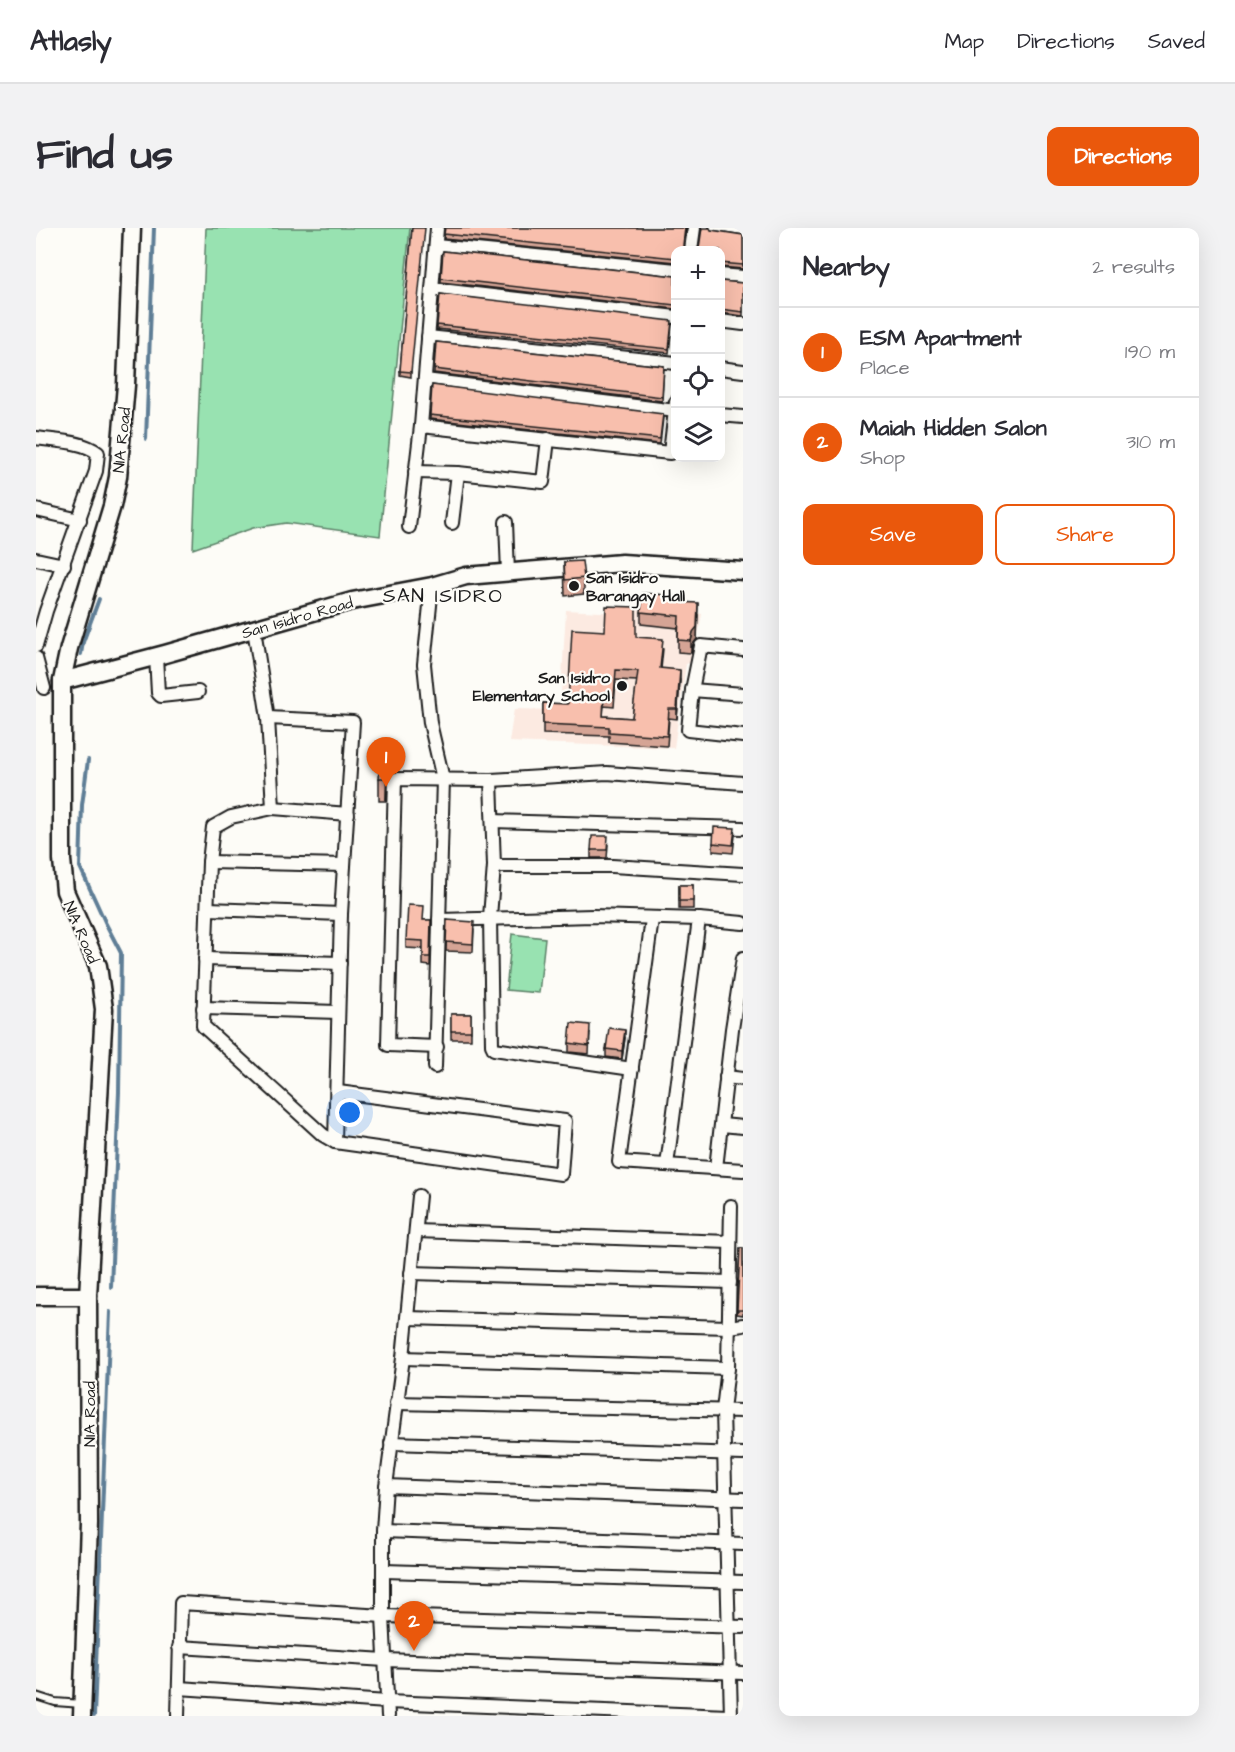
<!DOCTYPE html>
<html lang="en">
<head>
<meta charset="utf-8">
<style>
	:root { --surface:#fff; --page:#f2f2f3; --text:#2b2b33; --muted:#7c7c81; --line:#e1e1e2; --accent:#ea580c }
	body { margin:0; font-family:"Architects Daughter",sans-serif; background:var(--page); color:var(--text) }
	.controls { position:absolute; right:18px; top:18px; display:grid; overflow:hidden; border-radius:12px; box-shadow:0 6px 24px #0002 }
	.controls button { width:54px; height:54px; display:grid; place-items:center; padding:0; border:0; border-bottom:2px solid var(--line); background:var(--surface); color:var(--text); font:30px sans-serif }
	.you { position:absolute; left:314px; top:885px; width:21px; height:21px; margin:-15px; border:4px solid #fff; border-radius:50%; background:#1a73e8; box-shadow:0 0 0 9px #1a73e833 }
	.badge { display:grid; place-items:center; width:39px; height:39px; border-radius:50%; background:var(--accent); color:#fff; font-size:20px; font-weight:700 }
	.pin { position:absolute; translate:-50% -50px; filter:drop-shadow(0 2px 3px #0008) }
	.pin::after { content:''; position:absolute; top:32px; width:21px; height:18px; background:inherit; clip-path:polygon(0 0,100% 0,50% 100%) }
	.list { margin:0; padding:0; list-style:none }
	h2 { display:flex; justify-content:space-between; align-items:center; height:78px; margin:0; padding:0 24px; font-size:26px }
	h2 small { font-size:20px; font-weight:400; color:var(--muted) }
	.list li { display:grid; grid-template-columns:39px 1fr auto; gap:18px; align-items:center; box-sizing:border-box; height:90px; padding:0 24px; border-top:2px solid var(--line) }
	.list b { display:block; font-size:22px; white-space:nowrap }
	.list p { margin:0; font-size:20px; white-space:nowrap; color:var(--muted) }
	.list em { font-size:20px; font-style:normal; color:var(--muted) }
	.actions { display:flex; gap:12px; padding:18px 24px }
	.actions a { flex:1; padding:14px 0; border:2px solid var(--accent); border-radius:12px; text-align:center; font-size:21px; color:var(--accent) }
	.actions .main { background:var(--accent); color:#fff }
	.icon { flex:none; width:33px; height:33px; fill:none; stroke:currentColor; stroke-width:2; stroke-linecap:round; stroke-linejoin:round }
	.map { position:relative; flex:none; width:707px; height:1488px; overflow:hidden; border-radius:12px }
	header { display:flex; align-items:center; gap:36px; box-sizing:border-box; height:84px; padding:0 30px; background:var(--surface); border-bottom:2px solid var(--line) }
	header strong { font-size:28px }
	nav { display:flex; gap:33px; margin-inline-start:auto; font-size:21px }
	.intro { display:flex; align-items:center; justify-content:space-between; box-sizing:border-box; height:144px; padding:0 36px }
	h1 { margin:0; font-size:42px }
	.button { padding:15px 27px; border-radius:12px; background:var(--accent); color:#fff; font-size:21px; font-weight:700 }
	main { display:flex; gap:36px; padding:0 36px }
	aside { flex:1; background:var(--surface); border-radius:12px; box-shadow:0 6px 24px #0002 }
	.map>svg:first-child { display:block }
</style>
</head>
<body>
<header>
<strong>Atlasly</strong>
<nav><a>Map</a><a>Directions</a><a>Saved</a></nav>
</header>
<div class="intro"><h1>Find us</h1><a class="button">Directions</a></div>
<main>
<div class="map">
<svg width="707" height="1488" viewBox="0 0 707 1488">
	<rect width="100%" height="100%" fill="#fdfcf7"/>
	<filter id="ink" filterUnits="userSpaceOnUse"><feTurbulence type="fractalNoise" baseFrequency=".0167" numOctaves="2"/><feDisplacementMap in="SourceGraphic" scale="12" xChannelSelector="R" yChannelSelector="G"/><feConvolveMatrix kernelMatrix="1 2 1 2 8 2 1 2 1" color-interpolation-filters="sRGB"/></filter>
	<g filter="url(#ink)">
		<path fill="#fceae1" d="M602 373 666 386 657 434 650 436 638 520 473 514 478 481 524 482 530 382 599 386Z"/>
		<g fill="#98e2b1" stroke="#5a7f66" stroke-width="1.5">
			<path d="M170 0H374L344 308 250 295 217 300 157 321Z"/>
			<path d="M476 706 509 710 503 765 470 762Z"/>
		</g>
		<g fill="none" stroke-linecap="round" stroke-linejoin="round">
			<g stroke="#5e7e96" stroke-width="4">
				<path d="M110 211 118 0"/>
				<path d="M45 426 47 414 63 371"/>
				<path d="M52 532 46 577 44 639 70 696 85 725 83 864 75 1059"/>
				<path d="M58 1488 74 1084"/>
			</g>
			<defs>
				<path id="lane" d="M0 1468 19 1474 46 1476"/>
				<g id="street">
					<path d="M680 0 707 3"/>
					<path d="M400 18 640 42"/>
					<path d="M655 22 658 0"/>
					<path d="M684 47 707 49"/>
					<path d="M396 61 640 89"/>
					<path d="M684 93 707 96"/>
					<path d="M392 109 640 135"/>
					<path d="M684 140 707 143"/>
					<path d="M389 152 640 183"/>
					<path d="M684 187 707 189"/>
					<path d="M385 198 634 225 640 174"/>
					<path d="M0 210C19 213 47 213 62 225L60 243 10 383 0 418"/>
					<path d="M379 244 422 245 507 254 512 211"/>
					<path d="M0 282 44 292"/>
					<path d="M470 294 472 345"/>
					<path d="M416 295 422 245"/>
					<path d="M373 299 385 198 401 0"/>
					<path d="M0 331 28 337"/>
					<path d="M396 358 388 436 394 495 407 551 399 839"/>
					<path d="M218 401 232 490 237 580 195 589 177 599 173 634 167 798 287 907 299 914 525 946 529 893 302 864"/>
					<path d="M707 422 665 418 656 462 652 502 707 508"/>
					<path d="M120 428 122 465 125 468 162 464"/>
					<path d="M0 430 8 460"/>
					<path d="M656 462 707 466"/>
					<path d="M232 490 317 494 305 686 299 914"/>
					<path d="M455 552 458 638 454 689 456 817 458 821 596 841"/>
					<path d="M237 580 312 586"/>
					<path d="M457 593 707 600"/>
					<path d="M173 634 308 637"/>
					<path d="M458 638H576L707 646"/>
					<path d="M172 681 305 686"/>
					<path d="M616 691 583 934 707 942"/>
					<path d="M403 692 557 688 663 691 707 695"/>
					<path d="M169 731 304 735"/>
					<path d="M167 780 302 784"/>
					<path d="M401 819 352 817 359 551 455 552 571 545 707 555"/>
					<path d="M690 849 707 851"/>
					<path d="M686 897 707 899"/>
					<path d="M631 937 663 691"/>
					<path d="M680 940 696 801 707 730"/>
					<path d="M695 978 692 1140 687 1182 695 1488"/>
					<path d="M380 1003 694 1014"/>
					<path d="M375 1045 694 1054"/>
					<path d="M371 1090 693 1099 707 1097"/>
					<path d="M367 1130 692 1140"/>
					<path d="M360 1175 707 1183"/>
					<path d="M355 1215 707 1226"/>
					<path d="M350 1258 707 1271"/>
					<path d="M347 1303 707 1316"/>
					<path d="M348 1343 707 1354"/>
					<path d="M143 1419 349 1432 707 1445"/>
					<path d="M143 1460 351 1474 692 1488"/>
					<path d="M142 1488 145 1375 347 1388 707 1399"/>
					<path d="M352 1488 347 1388V1303L350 1258 367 1130 383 968"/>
				</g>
				<g id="secondary">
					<path d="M26 453 129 426 316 373 396 358 430 348 586 335 707 343"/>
					<path d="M0 1068H52"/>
					<path d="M46 1488 53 1296 52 1068 68 781 62 738 29 663 26 632V453L33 420 76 278 82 249 90 157 96 0"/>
				</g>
			</defs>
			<use href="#lane" stroke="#1c1c1c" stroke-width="10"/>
			<use href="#street" stroke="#1c1c1c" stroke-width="16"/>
			<use href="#secondary" stroke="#1c1c1c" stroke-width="21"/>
			<use href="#lane" stroke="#fdfcf7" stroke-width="6"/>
			<use href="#street" stroke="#fdfcf7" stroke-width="12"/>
			<use href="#secondary" stroke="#fdfcf7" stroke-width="16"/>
		</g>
		<g fill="#d5a495" stroke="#1c1c1c" stroke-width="1.5" fill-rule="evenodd">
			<path d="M376 0 375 149 364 147V143Z"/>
			<path d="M409 0H650L647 18 639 22V34L408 11Z"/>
			<path d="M675 2 707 7V41L684 39V22Z"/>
			<path d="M407 23 639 48V81L405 54Z"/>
			<path d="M684 53 707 55V88L684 85Z"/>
			<path d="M404 66 636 97 633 125 401 101Z"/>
			<path d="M400 114 628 138 626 173 398 145Z"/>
			<path d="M396 157 627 190 624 216 394 191Z"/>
			<path d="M528 334 548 350V366L529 368Z"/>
			<path d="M642 374 662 387 661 411 657 416 655 425 642 424V400L605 396V384Z"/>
			<path d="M569 403 600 409 627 421 625 441 644 452 641 491 633 490 631 518 573 514V508L507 506V475L532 476ZM580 452 601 453 596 490 567 488 568 478 578 479Z"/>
			<path d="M353 546 351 551 350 573H343V550Z"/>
			<path d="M699 608 697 625 677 623V615Z"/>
			<path d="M572 617 571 630H555V622Z"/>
			<rect x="643" y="657" width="14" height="24"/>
			<path d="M387 692H395L394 738 387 737V721L370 720V712Z"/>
			<path d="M411 692 438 702 437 724 410 723Z"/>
			<rect x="415" y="786" width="20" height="25"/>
			<path d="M554 805 553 826 533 824V815Z"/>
			<path d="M589 810 586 831 570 829V821Z"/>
			<path d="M704 1020H707V1087L701 1086Z"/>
		</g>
		<g fill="#ae8679" stroke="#1c1c1c" stroke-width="1.5">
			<path d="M662 375 661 411 657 416 655 425V413Z"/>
			<path d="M644 442V452L641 491V481Z"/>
			<path d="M353 523V546L351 551 350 573 351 528Z"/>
			<path d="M589 802V810L586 831V823Z"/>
		</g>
		<g fill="#f8bfad" stroke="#1c1c1c" stroke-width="1.5" fill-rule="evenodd">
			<path d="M376 0H389L375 144 364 143Z"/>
			<path d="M409 0H649L647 17 649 22H639V30L408 6Z"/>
			<path d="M666 0H674L675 2 707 7V37L684 35V22H660L663 20Z"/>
			<path d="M407 23 639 48V77L405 50Z"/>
			<path d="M684 53 707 55V84L684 81Z"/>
			<path d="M404 66 636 93 633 121 401 97Z"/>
			<path d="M400 114 628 138 626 169 398 141Z"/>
			<path d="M396 157 627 186 624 211 394 187Z"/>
			<path d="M546 333 548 350 529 352 528 334Z"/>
			<path d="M607 365 642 368 641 374 662 375 661 399 657 404 655 413 642 412 643 388 605 384Z"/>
			<path d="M570 378 600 379V409L627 411 624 440 644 442 641 481H633L631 508 573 504V499L507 496V475L532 476 536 401 569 403ZM580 442 602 443 596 490 567 488 568 468 578 469Z"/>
			<path d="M346 522 353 523 351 528 350 550H343Z"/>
			<path d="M678 599 699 600 697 617 677 615Z"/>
			<path d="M556 608H572L571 622H555Z"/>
			<rect x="643" y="657" width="14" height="16"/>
			<path d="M372 677 388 678 387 692H395L394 729H387V713L370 712Z"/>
			<path d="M411 692 438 694 437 716 410 714Z"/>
			<rect x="415" y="786" width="20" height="17"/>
			<path d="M535 795 554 797 553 818 533 815Z"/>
			<path d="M573 800 589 802 586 823 570 821Z"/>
			<path d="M704 1020H707V1082H701Z"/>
		</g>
	</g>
	<g fill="#1c1c1c" stroke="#fdfcf7" stroke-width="2">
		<circle cx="538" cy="358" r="6"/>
		<circle cx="586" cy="458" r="6"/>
	</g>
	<g text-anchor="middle" stroke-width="4.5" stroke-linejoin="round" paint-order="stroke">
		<g font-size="16" fill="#1c1c1c" stroke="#fdfcf7">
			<text transform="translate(85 212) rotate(-84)" y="6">NIA Road</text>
			<text transform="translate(261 389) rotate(-16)" y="6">San Isidro Road</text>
			<text transform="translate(46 704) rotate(67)" y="6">NIA Road</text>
			<text transform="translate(53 1186) rotate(-90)" y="6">NIA Road</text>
		</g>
		<g font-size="16" font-weight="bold" fill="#1c1c1c" stroke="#fdfcf7" text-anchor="start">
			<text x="550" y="355">San Isidro<tspan x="550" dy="18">Barangay Hall</tspan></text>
			<text x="574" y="455" text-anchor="end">San Isidro<tspan x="574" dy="18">Elementary School</tspan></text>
		</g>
		<g font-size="20" letter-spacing="1.5" fill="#1c1c1c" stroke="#fdfcf7">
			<text x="407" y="374">SAN ISIDRO</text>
		</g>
	</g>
</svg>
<div class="controls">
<button>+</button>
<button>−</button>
<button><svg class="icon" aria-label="locate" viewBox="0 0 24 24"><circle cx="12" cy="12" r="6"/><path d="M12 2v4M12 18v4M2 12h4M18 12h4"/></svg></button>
<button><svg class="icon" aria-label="layers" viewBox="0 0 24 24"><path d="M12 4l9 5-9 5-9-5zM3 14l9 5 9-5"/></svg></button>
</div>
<div class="you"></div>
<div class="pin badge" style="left:350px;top:559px">1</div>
<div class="pin badge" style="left:378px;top:1423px">2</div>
</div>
<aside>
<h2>Nearby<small>2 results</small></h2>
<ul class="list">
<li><span class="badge">1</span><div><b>ESM Apartment</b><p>Place</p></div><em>190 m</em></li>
<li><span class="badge">2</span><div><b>Maiah Hidden Salon</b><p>Shop</p></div><em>310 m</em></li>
</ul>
<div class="actions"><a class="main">Save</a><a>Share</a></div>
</aside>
</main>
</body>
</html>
